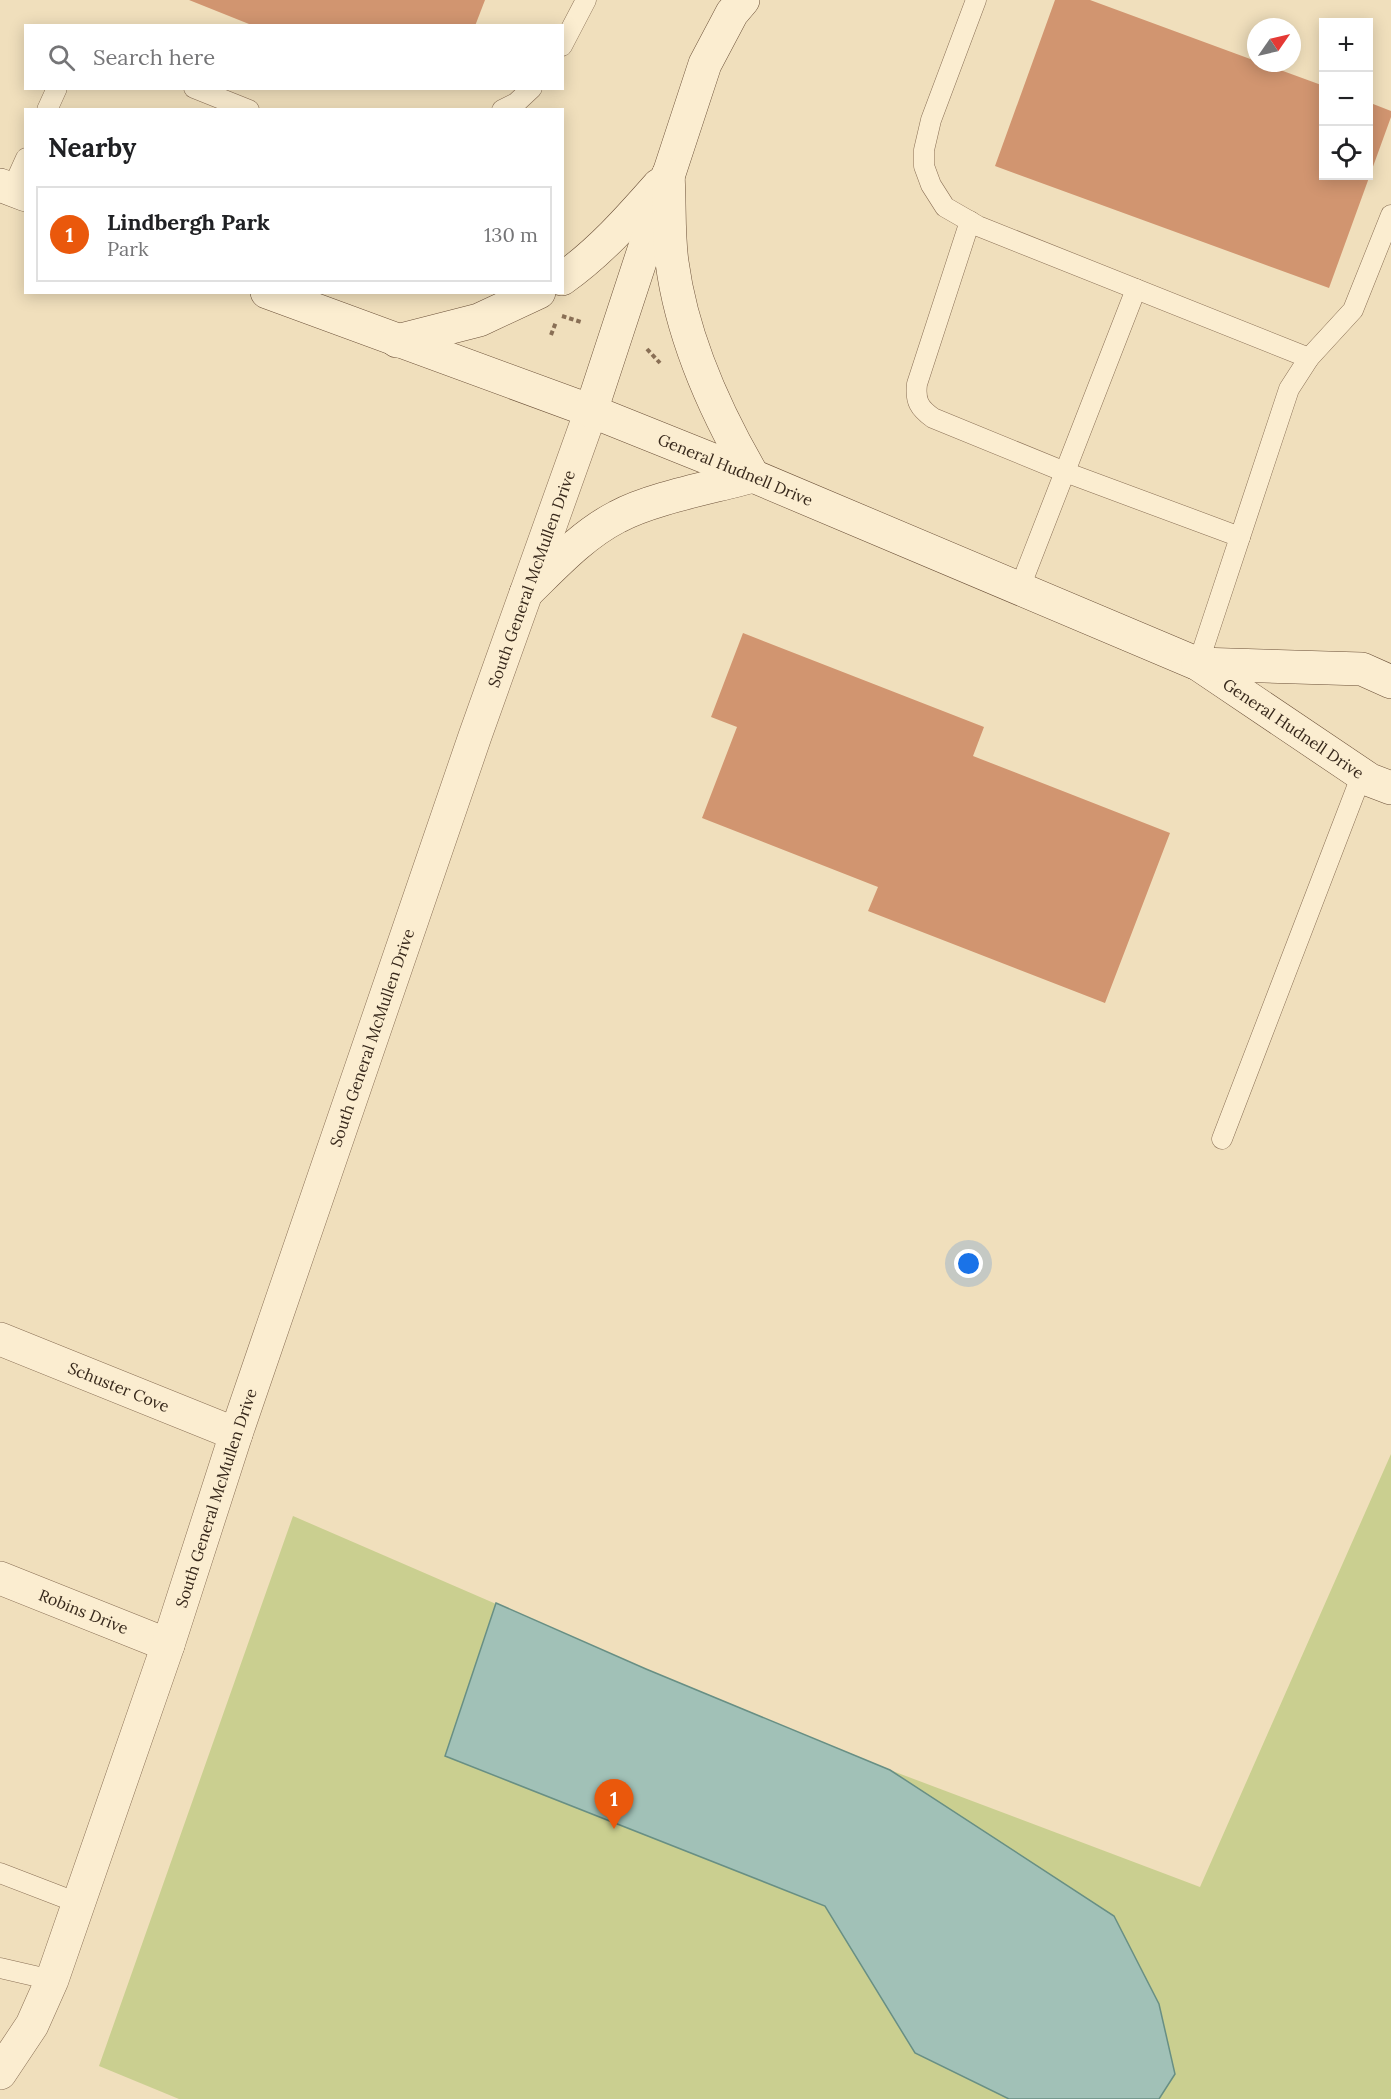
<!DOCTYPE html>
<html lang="en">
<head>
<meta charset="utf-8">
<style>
	:root { --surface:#fff; --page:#f2f2f2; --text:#202124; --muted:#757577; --line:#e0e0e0; --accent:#ea580c }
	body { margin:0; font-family:Lora,serif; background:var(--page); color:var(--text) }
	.controls { position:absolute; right:18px; top:18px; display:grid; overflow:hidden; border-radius:0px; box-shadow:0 3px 15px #0003 }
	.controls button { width:54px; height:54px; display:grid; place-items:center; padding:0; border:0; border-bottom:2px solid var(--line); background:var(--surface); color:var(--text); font:30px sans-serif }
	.compass { position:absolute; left:1247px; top:18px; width:54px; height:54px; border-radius:50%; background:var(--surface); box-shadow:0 3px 15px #0003; rotate:56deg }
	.you { position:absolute; left:969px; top:1264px; width:21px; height:21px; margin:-15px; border:4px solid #fff; border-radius:50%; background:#1a73e8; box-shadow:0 0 0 9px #1a73e833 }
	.badge { display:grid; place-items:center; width:39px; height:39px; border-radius:50%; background:var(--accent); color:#fff; font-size:20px; font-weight:700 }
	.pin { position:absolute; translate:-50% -50px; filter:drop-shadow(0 2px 3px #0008) }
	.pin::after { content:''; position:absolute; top:32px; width:21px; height:18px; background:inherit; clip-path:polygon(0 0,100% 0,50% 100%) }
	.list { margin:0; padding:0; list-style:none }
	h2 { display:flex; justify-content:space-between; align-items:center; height:78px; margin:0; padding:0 24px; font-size:26px }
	h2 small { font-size:20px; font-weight:400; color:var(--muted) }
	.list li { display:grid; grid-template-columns:39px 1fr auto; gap:18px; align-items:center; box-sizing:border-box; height:96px; margin:0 12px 12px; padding:0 12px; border:2px solid var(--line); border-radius:0px }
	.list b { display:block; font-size:22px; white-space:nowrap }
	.list p { margin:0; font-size:20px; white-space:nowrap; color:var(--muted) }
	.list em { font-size:20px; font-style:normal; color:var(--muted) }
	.icon { flex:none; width:33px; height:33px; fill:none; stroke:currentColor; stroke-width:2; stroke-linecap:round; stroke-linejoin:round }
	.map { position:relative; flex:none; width:1391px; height:2099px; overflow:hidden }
	.search { position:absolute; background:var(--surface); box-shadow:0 3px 15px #0003; left:24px; top:24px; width:540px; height:66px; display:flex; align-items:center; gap:15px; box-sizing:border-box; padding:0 21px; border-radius:0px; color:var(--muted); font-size:22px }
	.panel { position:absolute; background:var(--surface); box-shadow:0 3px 15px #0003; left:24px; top:108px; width:540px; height:186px; border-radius:0px }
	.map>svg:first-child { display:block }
</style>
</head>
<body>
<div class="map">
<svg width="1391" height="2099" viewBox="0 0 1391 2099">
	<rect width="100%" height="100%" fill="#f0dfbc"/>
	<path fill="#cacf90" d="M1391 1454V2099H179L99 2066 293 1516 646 1669 890 1770 1200 1887Z"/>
	<path fill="#a1c1b7" stroke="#688f84" stroke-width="1.5" d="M496 1603 646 1669 890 1770 1114 1916 1159 2004 1175 2074 1159 2099H1009L915 2053 825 1906 445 1756Z"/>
	<g fill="#d19570">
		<path d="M189 0H485L475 26H254Z"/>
		<path d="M1055 0H1090L1324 86V176H1368V102L1391 111V117L1329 288 995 166Z"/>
		<path d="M743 633 984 727 973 756 1170 833 1105 1003 868 911 878 887 702 818 737 727 711 717Z"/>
	</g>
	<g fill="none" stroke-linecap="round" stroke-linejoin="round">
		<defs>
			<g id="service">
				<path d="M976 0 931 120 924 150V166L931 185 945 207 978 226 1309 358"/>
				<path d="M562 46 586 0"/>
				<path d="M194 88 249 110"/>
				<path d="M47 110 57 88"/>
				<path d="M502 110 516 103 532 88"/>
				<path d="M12 189 26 158"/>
				<path d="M970 221 917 384C915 401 919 408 933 418L1065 472 1240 537"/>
				<path d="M1019 590 1136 289"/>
				<path d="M1198 664 1289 389 1309 358 1353 310 1391 215"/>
				<path d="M1222 1139 1362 774"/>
				<path d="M0 1873 78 1903"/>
				<path d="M0 1968 52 1980"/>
			</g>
			<g id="minor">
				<path id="s1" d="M0 1339 236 1434"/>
				<path id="s2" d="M0 1578 168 1645"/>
				<path id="s3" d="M0 2073 32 2025 52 1980 168 1645 236 1434 475 736 591 411"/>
			</g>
			<g id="secondary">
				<path d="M0 185 26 195"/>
				<path d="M562 279C600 252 629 219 659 185"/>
				<path id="s4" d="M267 292 591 411 753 476 1198 664 1370 780 1391 788"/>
				<path d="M397 341 479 320 539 292"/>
				<path d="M591 411 705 64 732 13 743 0"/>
				<path d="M526 593C554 566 582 535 617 517 652 498 714 487 753 476 715 411 682 338 672 262 668 234 670 204 668 175"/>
				<path d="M1198 664 1362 669 1391 682"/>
			</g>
		</defs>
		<use href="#service" stroke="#896f55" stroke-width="21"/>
		<use href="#minor" stroke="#896f55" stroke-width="34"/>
		<use href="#secondary" stroke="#6b5038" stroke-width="34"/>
		<g stroke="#896f55" stroke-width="4" stroke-dasharray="4.5 3" stroke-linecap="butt">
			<path d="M562 316 581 322"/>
			<path d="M551 335 556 322"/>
			<path d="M647 349 660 363"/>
		</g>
		<use href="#service" stroke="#fbedd0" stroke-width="20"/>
		<use href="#minor" stroke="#fbedd0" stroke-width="33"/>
		<use href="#secondary" stroke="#fbedd0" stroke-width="33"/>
	</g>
	<g text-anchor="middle" stroke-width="5" stroke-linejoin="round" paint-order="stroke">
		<g font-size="16" fill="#37281b" stroke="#f7eacc">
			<text dy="6" stroke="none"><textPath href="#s4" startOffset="501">General Hudnell Drive</textPath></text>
			<text dy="6" stroke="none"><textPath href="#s3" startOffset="1588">South General McMullen Drive</textPath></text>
			<text dy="6" stroke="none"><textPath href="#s4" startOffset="1118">General Hudnell Drive</textPath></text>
			<text dy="6" stroke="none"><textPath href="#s3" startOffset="1102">South General McMullen Drive</textPath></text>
			<text dy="6" stroke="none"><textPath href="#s1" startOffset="128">Schuster Cove</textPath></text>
			<text dy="6" stroke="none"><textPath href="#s3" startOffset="616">South General McMullen Drive</textPath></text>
			<text dy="6" stroke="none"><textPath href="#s2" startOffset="90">Robins Drive</textPath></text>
		</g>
	</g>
</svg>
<div class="controls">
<button>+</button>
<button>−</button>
<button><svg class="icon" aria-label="locate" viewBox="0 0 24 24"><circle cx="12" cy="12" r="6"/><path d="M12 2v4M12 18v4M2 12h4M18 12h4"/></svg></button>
</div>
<svg class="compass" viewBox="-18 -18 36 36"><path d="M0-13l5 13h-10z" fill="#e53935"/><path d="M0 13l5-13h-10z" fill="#757577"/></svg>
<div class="you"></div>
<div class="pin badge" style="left:614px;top:1829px">1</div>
<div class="search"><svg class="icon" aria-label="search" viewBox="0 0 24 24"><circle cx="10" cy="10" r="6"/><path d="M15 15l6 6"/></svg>Search here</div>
<section class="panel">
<h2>Nearby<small></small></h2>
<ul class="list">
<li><span class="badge">1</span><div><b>Lindbergh Park</b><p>Park</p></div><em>130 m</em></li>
</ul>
</section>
</div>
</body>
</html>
